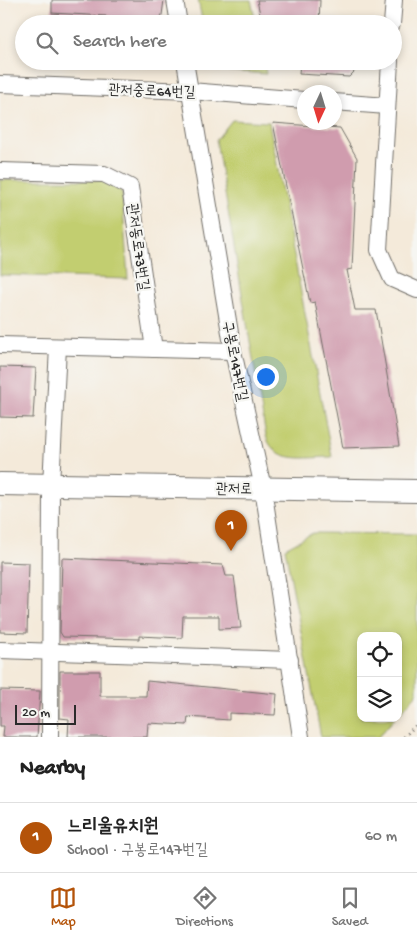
<!DOCTYPE html>
<html lang="en">
<head>
<meta charset="utf-8">
<style>
	:root { --surface:#fff; --page:#f6f6f6; --text:#222; --muted:#767676; --line:#e0e0e0; --accent:#b45309 }
	body { margin:0; font-family:"Gochi Hand","Poor Story",sans-serif; background:var(--page); color:var(--text) }
	.controls { position:absolute; right:15px; bottom:15px; display:grid; overflow:hidden; border-radius:10px; box-shadow:0 2px 8px #0003 }
	.controls button { width:45px; height:45px; display:grid; place-items:center; padding:0; border:0; border-bottom:1px solid var(--line); background:var(--surface); color:var(--text); font:25px sans-serif }
	.compass { position:absolute; left:297px; top:85px; width:45px; height:45px; border-radius:50%; background:var(--surface); box-shadow:0 2px 8px #0003; rotate:184deg }
	.scale { position:absolute; left:15px; bottom:12px; width:61px; box-sizing:border-box; padding-left:5px; border:2px solid #2b2b2b; border-top:0; font-size:14px; line-height:18px; white-space:nowrap; color:#2b2b2b; -webkit-text-stroke:4px #f6f6f2; paint-order:stroke }
	.you { position:absolute; left:265px; top:376px; width:18px; height:18px; margin:-12px; border:4px solid #fff; border-radius:50%; background:#1a73e8; box-shadow:0 0 0 8px #1a73e833 }
	.badge { display:grid; place-items:center; width:32px; height:32px; border-radius:50%; background:var(--accent); color:#fff; font-size:16px; font-weight:700 }
	.pin { position:absolute; translate:-50% -41px; filter:drop-shadow(0 1px 2px #0008) }
	.pin::after { content:''; position:absolute; top:26px; width:18px; height:15px; background:inherit; clip-path:polygon(0 0,100% 0,50% 100%) }
	.list { margin:0; padding:0; list-style:none }
	h2 { display:flex; justify-content:space-between; align-items:center; height:65px; margin:0; padding:0 20px; font-size:21px }
	h2 small { font-size:16px; font-weight:400; color:var(--muted) }
	.list li { display:grid; grid-template-columns:32px 1fr auto; gap:15px; align-items:center; box-sizing:border-box; height:70px; padding:0 20px; border-top:1px solid var(--line) }
	.list b { display:block; font-size:19px; white-space:nowrap }
	.list p { margin:0; font-size:16px; white-space:nowrap; color:var(--muted) }
	.list em { font-size:16px; font-style:normal; color:var(--muted) }
	.icon { flex:none; width:28px; height:28px; fill:none; stroke:currentColor; stroke-width:2; stroke-linecap:round; stroke-linejoin:round }
	.map { position:relative; flex:none; width:417px; height:737px; overflow:hidden }
	.search { position:absolute; background:var(--surface); box-shadow:0 2px 8px #0003; left:15px; right:15px; top:15px; height:55px; display:flex; align-items:center; gap:12px; box-sizing:border-box; padding:0 18px; border-radius:28px; color:var(--muted); font-size:19px }
	.sheet { height:135px; background:var(--surface) }
	nav { display:flex; justify-content:space-around; align-items:center; box-sizing:border-box; height:70px; border-top:1px solid var(--line); background:var(--surface); font-size:14px; color:var(--muted) }
	nav a { display:grid; justify-items:center; gap:2px }
	nav .on { color:var(--accent) }
	.map>svg:first-child { display:block }
</style>
</head>
<body>
<div class="map">
<svg width="417" height="737" viewBox="0 0 417 737">
	<rect width="100%" height="100%" fill="#f6f6f2"/>
	<filter id="ink" filterUnits="userSpaceOnUse"><feTurbulence type="fractalNoise" baseFrequency=".02" numOctaves="2"/><feDisplacementMap in="SourceGraphic" scale="10" xChannelSelector="R" yChannelSelector="G"/><feConvolveMatrix kernelMatrix="1 2 1 2 8 2 1 2 1" color-interpolation-filters="sRGB"/></filter>
	<filter id="wash" filterUnits="userSpaceOnUse"><feTurbulence type="fractalNoise" baseFrequency=".0096" numOctaves="4" result="noise"/><feDisplacementMap in="SourceGraphic" scale="20" xChannelSelector="R" yChannelSelector="G"/><feGaussianBlur stdDeviation="1.12" result="paint"/><feColorMatrix in="noise" values="0 0 0 0 0 0 0 0 0 0 0 0 0 0 0 0 0 1.4 0 .05"/><feComposite in="paint" operator="in"/></filter>
	<g filter="url(#wash)">
		<rect width="100%" height="100%" fill="#f4eada"/>
		<g fill="#c2ce70" stroke="#767c4e">
			<path d="M198 0H251L256 24H203Z"/>
			<path d="M215 61H264L266 74 229 71Z"/>
			<path d="M232 120 269 122 332 457C307 457 275 465 266 436L216 140Z"/>
			<path d="M0 180H101L122 192 128 279 0 275Z"/>
			<path d="M313 533 417 534V694L398 715V636H361V718H395L378 737H321L285 548Z"/>
		</g>
		<g id="blocks">
			<g fill="#d09cae">
				<path d="M52 0H164L162 15 157 24H105L106 16 52 13Z"/>
				<path d="M257 0H320L319 24H262Z"/>
				<path d="M300 61H365L349 77 299 74Z"/>
				<path d="M273 123 340 128 357 158 352 269 347 270 355 310H376L399 446 343 448 315 302 310 303Z"/>
				<path d="M0 367 36 368 33 418 0 417Z"/>
				<path d="M62 558 223 565 226 576H234L241 628 219 629V616H183L182 638 139 636V639L63 637 60 632Z"/>
				<path d="M0 562 29 563 27 633 0 632Z"/>
				<path d="M60 671H100V696H146L147 681 277 694 275 715 229 713V720L188 717 187 725 148 723 147 737H68L69 719 60 718Z"/>
				<path d="M0 690 40 691 37 737H3L4 726H0Z"/>
			</g>
		</g>
	</g>
	<g filter="url(#ink)">
		<use href="#blocks" fill-opacity="0" stroke="#716e68" stroke-width="1"/>
		<g fill="none" stroke-linecap="round" stroke-linejoin="round">
			<defs>
				<g id="street">
					<path d="M175 0 179 24"/>
					<path d="M392 24 394 0"/>
					<path d="M185 61 233 351 263 488 301 737"/>
					<path d="M390 61 379 250 392 279 417 290"/>
					<path d="M0 84 190 91 304 100"/>
					<path d="M334 102 387 106"/>
					<path d="M0 171 104 174 130 187 154 349"/>
					<path d="M0 345 233 351"/>
					<path d="M0 650 290 660"/>
					<path d="M50 737 51 485 58 347"/>
				</g>
				<path id="secondary" d="M0 484 417 491"/>
			</defs>
			<use href="#street" stroke="#716e68" stroke-width="18"/>
			<use href="#secondary" stroke="#716e68" stroke-width="24"/>
			<path stroke="#716e68" stroke-width="3" stroke-dasharray="1 4" stroke-linecap="butt" d="M404 737 417 724"/>
			<use href="#street" stroke="#fff" stroke-width="16"/>
			<use href="#secondary" stroke="#fff" stroke-width="22"/>
		</g>
	</g>
	<g text-anchor="middle" stroke-width="4.5" stroke-linejoin="round" paint-order="stroke">
		<g font-size="15" fill="#2b2b2b" stroke="#f6f6f2">
			<text transform="translate(152 90) rotate(2)" y="5">관저중로64번길</text>
			<text transform="translate(139 247) rotate(82)" y="5">관저동로73번길</text>
			<text transform="translate(236 361) rotate(79)" y="5">구봉로147번길</text>
			<text transform="translate(234 488) rotate(1)" y="5">관저로</text>
		</g>
	</g>
</svg>
<div class="controls">
<button><svg class="icon" aria-label="locate" viewBox="0 0 24 24"><circle cx="12" cy="12" r="6"/><path d="M12 2v4M12 18v4M2 12h4M18 12h4"/></svg></button>
<button><svg class="icon" aria-label="layers" viewBox="0 0 24 24"><path d="M12 4l9 5-9 5-9-5zM3 14l9 5 9-5"/></svg></button>
</div>
<svg class="compass" viewBox="-18 -18 36 36"><path d="M0-13l5 13h-10z" fill="#e53935"/><path d="M0 13l5-13h-10z" fill="#767676"/></svg>
<div class="scale">20 m</div>
<div class="you"></div>
<div class="pin badge" style="left:231px;top:551px">1</div>
<div class="search"><svg class="icon" aria-label="search" viewBox="0 0 24 24"><circle cx="10" cy="10" r="6"/><path d="M15 15l6 6"/></svg>Search here</div>
</div>
<section class="sheet">
<h2>Nearby<small></small></h2>
<ul class="list">
<li><span class="badge">1</span><div><b>느리울유치원</b><p>School · 구봉로147번길</p></div><em>60 m</em></li>
</ul>
</section>
<nav>
<a class="on"><svg class="icon" aria-label="map" viewBox="0 0 24 24"><path d="M3 6l6-2 6 2 6-2v14l-6 2-6-2-6 2zM9 4v14M15 6v14"/></svg>Map</a>
<a><svg class="icon" aria-label="directions" viewBox="0 0 24 24"><path d="M12 3l9 9-9 9-9-9zM9 14v-3h6M13 9l2 2-2 2"/></svg>Directions</a>
<a><svg class="icon" aria-label="saved" viewBox="0 0 24 24"><path d="M7 4h10v16l-5-4-5 4z"/></svg>Saved</a>
</nav>
</body>
</html>
